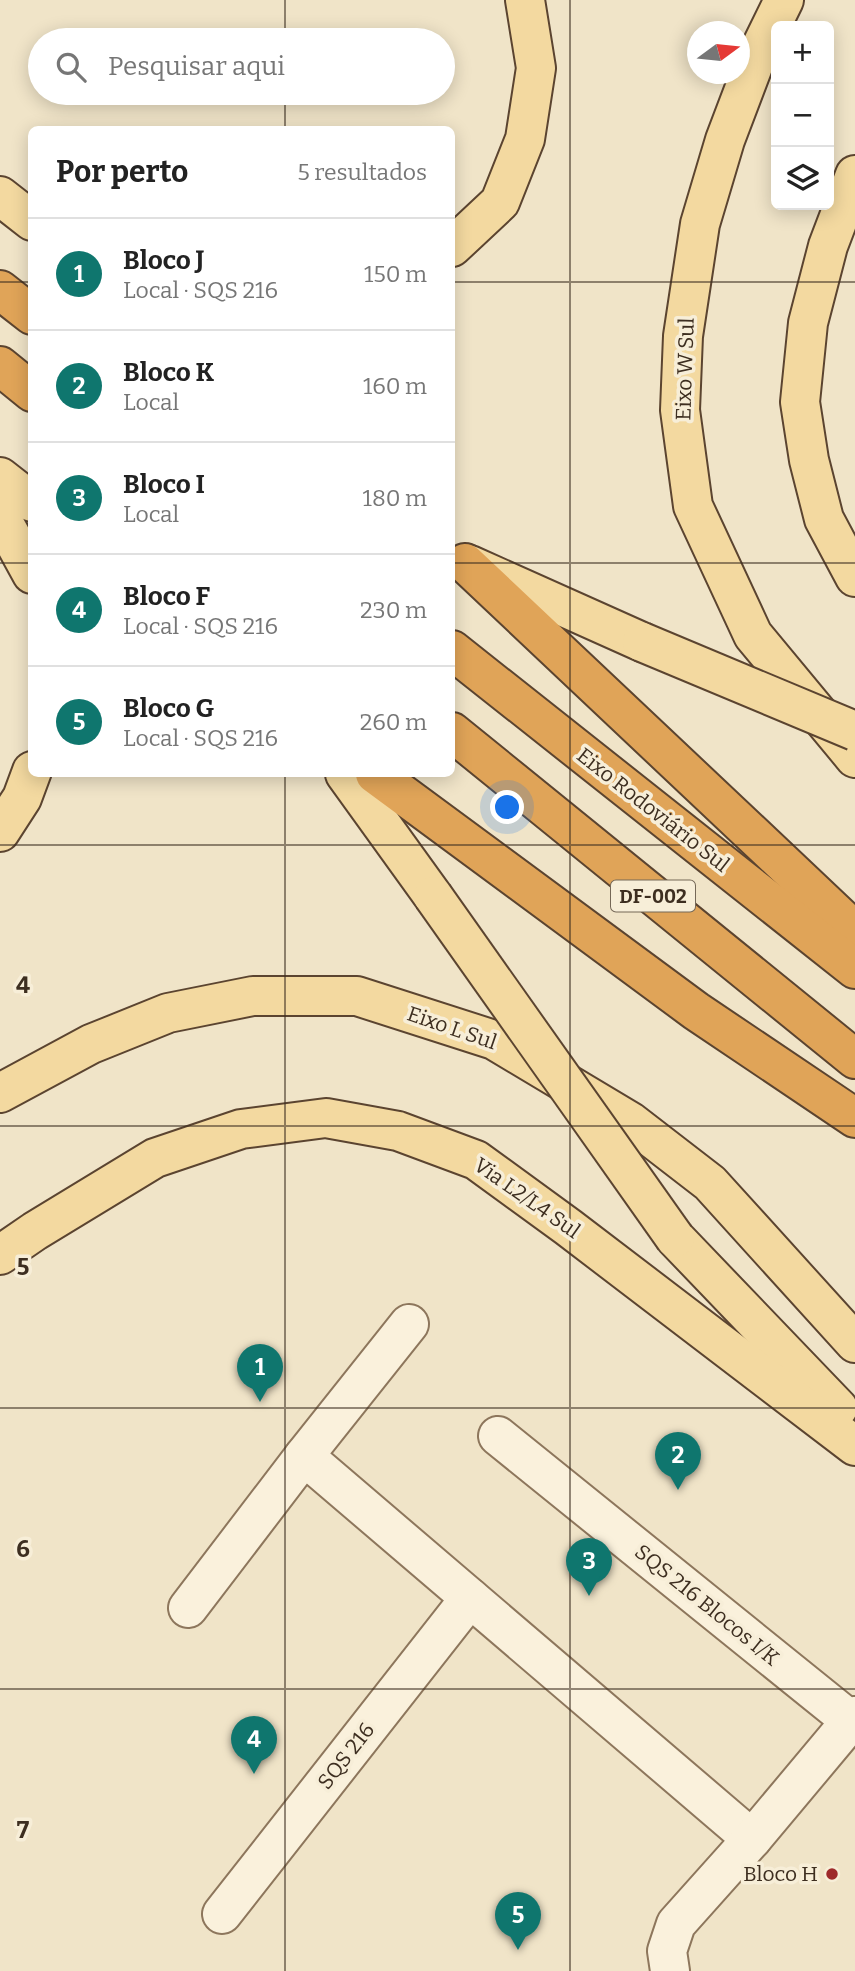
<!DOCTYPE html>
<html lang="pt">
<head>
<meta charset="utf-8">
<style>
	:root { --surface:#fff; --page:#f2f2f2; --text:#222; --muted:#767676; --line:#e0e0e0; --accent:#0f766e }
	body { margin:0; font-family:Bitter,serif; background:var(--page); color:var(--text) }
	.controls { position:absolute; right:21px; top:21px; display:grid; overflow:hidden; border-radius:10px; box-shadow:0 4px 18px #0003 }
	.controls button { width:63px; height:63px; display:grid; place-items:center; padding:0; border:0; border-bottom:2px solid var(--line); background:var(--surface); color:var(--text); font:35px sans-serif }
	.compass { position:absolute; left:687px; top:21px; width:63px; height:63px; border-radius:50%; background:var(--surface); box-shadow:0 4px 18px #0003; rotate:75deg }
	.you { position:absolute; left:508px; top:808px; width:24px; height:24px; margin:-18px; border:5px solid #fff; border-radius:50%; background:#1a73e8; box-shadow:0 0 0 10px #1a73e833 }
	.badge { display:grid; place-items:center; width:46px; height:46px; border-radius:50%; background:var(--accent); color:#fff; font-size:23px; font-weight:700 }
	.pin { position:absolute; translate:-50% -58px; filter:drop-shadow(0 2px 4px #0008) }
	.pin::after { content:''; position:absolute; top:37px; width:24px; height:21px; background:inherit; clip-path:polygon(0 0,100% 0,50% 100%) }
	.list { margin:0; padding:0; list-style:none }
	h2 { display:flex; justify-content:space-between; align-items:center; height:91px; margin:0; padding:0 28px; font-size:30px }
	h2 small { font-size:23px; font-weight:400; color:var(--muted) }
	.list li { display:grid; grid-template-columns:46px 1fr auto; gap:21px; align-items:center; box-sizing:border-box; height:112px; padding:0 28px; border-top:2px solid var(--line) }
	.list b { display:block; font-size:26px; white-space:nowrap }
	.list p { margin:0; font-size:23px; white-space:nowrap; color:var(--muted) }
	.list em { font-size:23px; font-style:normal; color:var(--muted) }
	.icon { flex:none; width:38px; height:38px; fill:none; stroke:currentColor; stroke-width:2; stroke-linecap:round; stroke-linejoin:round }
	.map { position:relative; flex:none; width:855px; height:1971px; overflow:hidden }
	.search { position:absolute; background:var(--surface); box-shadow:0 4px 18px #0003; left:28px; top:28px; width:427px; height:77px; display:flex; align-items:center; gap:18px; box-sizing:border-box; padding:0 24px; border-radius:38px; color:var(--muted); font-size:26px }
	.panel { position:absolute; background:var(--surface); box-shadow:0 4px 18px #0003; left:28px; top:126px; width:427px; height:651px; border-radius:10px }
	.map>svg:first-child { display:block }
</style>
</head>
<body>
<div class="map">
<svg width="855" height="1971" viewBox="0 0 855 1971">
	<rect width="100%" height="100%" fill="#f0e4c8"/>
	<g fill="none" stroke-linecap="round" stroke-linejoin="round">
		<defs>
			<g id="minor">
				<path d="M498 1436 851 1721"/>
				<path d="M304 1456 752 1839"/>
				<path d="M188 1608 304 1456 409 1324"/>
				<path d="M222 1914 470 1598"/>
				<path d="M670 1971 667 1951 676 1924 752 1839 855 1716"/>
			</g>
			<g id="major">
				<path d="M784 0 758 53 725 140 700 224 683 336 680 410 693 506 753 635 855 758"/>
				<path d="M855 175 828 246 808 323 800 402 809 460 824 519 855 577"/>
				<path d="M0 196 32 221"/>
				<path d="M452 247 500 202 525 139 536 68 525 0"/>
				<path d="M0 477 32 502"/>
				<path d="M0 516 32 574"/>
				<path d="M470 565 642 642"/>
				<path d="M345 774 433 896"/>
				<path d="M0 832 22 798 32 771"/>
				<path d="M0 1093 91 1044 168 1013 253 996H357L494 1040 631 1122 710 1183 855 1343"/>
				<path d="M675 1238 838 1408"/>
				<path d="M0 1255 35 1231 155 1158 241 1129 326 1118 398 1131 476 1160 568 1227 855 1446"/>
			</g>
			<g id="highway">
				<path d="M0 290 32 315"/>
				<path d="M0 366 32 392"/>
				<path d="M465 563 855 931"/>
				<path d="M452 650 855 969"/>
				<path d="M452 732 855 1059"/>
				<path d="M375 774 696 1011 855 1118"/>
			</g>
		</defs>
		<use href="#minor" stroke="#8d765c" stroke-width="42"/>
		<use href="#major" stroke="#5b4430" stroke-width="42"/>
		<use href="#highway" stroke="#5b4430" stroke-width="42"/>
		<use href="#minor" stroke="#faf1dc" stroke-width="38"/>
		<use href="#major" stroke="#f3d9a0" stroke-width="38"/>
		<use href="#highway" stroke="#e0a458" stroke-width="38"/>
		<defs>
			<g id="major-bridge">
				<path d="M642 642 855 731"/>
				<path d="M433 896 675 1238"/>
			</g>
		</defs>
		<use href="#major-bridge" stroke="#5b4430" stroke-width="42" stroke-linecap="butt"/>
		<use href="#major-bridge" stroke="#f3d9a0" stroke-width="38"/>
	</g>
	<path fill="none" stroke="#3d2e20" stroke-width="2" stroke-opacity="0.55" d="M285 0V40M570 0V1971M285 93V130M0 282H32M452 282H855M0 563H32M452 563H855M285 774V1971M0 845H855M0 1126H855M0 1408H855M0 1689H855"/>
	<circle fill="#9e2a2b" stroke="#f7eed8" stroke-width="2.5" cx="832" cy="1874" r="7"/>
	<g text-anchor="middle" stroke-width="7" stroke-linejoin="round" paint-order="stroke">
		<rect fill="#f7eed8" stroke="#756857" stroke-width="2" x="611" y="880.5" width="84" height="31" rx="5"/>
		<g font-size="19" font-weight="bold" fill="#3d2e20">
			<text x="653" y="903">DF-002</text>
		</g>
		<g font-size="21" fill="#3d2e20" stroke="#f7eed8">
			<text transform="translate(685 369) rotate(-88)" y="7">Eixo W Sul</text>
			<text transform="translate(653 810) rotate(38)" y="7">Eixo Rodoviário Sul</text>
			<text transform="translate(452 1028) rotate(19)" y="7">Eixo L Sul</text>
			<text transform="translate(527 1198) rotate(35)" y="7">Via L2/L4 Sul</text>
			<text transform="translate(707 1605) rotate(39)" y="7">SQS 216 Blocos I/K</text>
			<text transform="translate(346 1756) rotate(-52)" y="7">SQS 216</text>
		</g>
		<g font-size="21" fill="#3d2e20" stroke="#f7eed8" text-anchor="end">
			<text x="818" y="1881">Bloco H</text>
		</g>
	</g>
	<g font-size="23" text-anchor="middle" font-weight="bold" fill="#3d2e20" stroke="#f7eed8" stroke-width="7" stroke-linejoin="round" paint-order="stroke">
		<text x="23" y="993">4</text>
		<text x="23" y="1275">5</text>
		<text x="23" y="1557">6</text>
		<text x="23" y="1838">7</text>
	</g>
</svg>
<div class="controls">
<button>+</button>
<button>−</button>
<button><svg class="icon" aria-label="layers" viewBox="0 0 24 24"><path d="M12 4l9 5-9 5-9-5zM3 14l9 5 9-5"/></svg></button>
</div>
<svg class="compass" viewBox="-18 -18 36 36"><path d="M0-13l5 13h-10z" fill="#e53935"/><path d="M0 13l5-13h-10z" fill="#767676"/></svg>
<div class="you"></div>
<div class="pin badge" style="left:260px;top:1402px">1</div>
<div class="pin badge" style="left:678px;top:1490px">2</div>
<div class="pin badge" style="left:589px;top:1596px">3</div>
<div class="pin badge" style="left:254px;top:1774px">4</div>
<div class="pin badge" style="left:518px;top:1950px">5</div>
<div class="search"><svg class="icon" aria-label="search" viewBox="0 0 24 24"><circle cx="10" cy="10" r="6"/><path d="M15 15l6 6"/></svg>Pesquisar aqui</div>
<section class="panel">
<h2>Por perto<small>5 resultados</small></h2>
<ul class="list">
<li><span class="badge">1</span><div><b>Bloco J</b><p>Local · SQS 216</p></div><em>150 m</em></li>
<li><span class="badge">2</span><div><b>Bloco K</b><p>Local</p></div><em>160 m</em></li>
<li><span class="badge">3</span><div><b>Bloco I</b><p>Local</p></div><em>180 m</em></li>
<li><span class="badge">4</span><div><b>Bloco F</b><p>Local · SQS 216</p></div><em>230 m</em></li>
<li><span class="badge">5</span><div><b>Bloco G</b><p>Local · SQS 216</p></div><em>260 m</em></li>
</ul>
</section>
</div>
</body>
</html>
